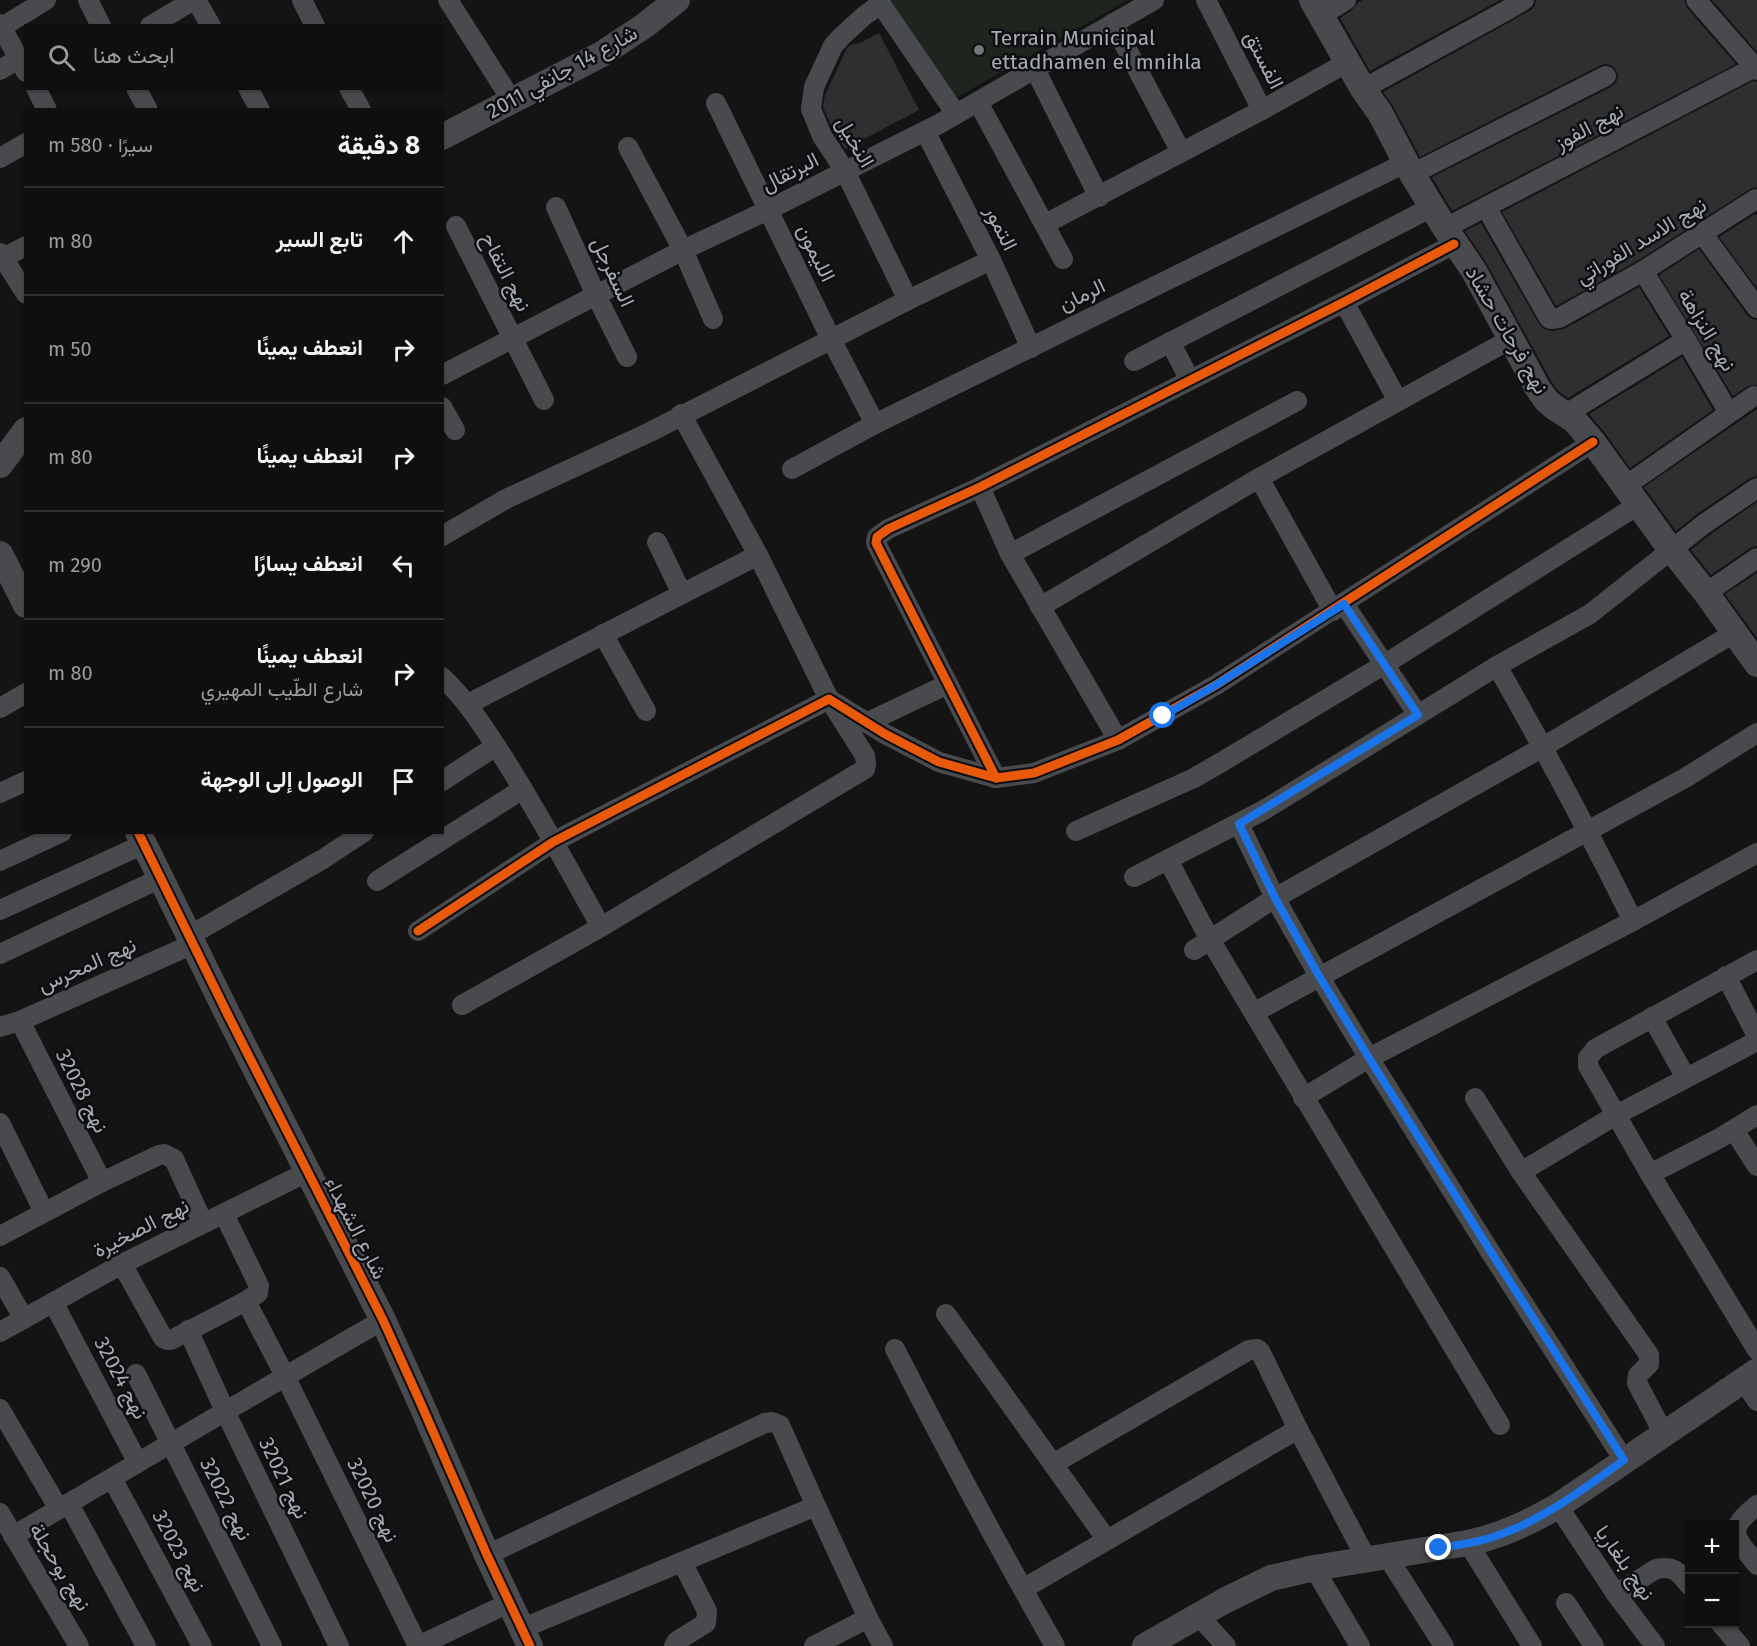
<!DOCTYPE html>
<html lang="ar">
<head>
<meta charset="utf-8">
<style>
	:root { --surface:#0f0f0f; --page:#181818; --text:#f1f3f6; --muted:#9b9c9e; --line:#2f2f2f }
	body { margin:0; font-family:"Fira Sans",Vazirmatn,sans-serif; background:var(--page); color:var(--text); direction:rtl }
	.controls { position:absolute; right:18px; bottom:18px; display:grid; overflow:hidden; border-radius:0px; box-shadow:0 2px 4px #0004 }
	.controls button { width:54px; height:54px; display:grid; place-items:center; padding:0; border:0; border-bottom:2px solid var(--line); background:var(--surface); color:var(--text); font:30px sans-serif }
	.stop { position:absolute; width:18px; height:18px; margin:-14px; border:4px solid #1a73e8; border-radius:50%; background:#fff }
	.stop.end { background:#1a73e8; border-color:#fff; box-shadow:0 2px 6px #0008 }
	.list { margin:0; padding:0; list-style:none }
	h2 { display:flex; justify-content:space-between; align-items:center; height:78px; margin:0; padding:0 24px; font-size:26px }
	h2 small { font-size:20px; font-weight:400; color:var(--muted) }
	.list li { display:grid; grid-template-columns:39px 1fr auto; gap:18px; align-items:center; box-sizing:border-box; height:108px; padding:0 24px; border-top:2px solid var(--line) }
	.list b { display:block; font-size:22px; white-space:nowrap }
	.list p { margin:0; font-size:20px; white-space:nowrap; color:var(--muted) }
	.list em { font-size:20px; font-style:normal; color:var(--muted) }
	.icon { flex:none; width:33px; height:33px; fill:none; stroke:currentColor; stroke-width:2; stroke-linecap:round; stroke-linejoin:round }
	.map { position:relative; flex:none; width:1757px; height:1646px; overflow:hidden; direction:ltr }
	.search { position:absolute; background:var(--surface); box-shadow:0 2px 4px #0004; left:24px; top:24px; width:420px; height:66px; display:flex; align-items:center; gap:15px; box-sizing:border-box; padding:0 21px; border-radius:0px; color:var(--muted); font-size:22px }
	.panel { position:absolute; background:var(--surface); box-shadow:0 2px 4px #0004; left:24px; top:108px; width:420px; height:726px; border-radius:0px; direction:rtl }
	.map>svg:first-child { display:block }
</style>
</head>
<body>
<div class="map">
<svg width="1757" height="1646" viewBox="0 0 1757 1646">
	<rect width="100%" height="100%" fill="#141414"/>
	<path fill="#1e241e" d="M885 0H1128L952 100Z"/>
	<g fill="#2e2f30">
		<path d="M1363 0H1500L1370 71 1340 18 1352 10 1357 3Z"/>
		<path d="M1536 0H1684L1687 8 1736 64 1452 211 1432 177 1611 87 1616 83 1618 77 1616 70 1612 66 1607 64 1601 65 1420 157 1393 106 1383 92 1515 19 1531 10 1535 5Z"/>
		<path d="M1712 0H1757V52Z"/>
		<path d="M879 33 919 110 845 149 833 130 823 107 825 95 847 48 851 45 860 43Z"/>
		<path d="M1753 81 1757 82V187L1750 189 1637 261 1556 306 1502 212Z"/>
		<path d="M1755 214 1757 215V288L1719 237Z"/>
		<path d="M1481 223 1539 324 1544 329 1552 331 1564 329 1639 287 1669 336 1568 398 1557 390 1550 379 1487 264 1465 231Z"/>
		<path d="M1699 249 1747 315 1752 319 1757 320V385L1748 386 1733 396 1659 275Z"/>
		<path d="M1682 357 1713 410 1630 468 1605 433 1589 414Z"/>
		<path d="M1757 409V476L1750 478 1697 514 1676 531 1644 487Z"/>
		<path d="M1757 502V546L1750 548 1711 575 1691 550 1711 534Z"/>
		<path d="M1757 573V638L1725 594Z"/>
	</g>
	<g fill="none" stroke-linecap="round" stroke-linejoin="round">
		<g stroke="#484a4d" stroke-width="20">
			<path d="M88 0 101 26"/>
			<path d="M196 0 211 26"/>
			<path d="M302 0 315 26"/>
			<path d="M448 0 512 101"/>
			<path d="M878 0 956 114"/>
			<path d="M1206 0 1262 110"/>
			<path d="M1696 0 1757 70"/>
			<path d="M881 4 865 15 841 37 833 46 814 87 811 109 822 136 845 171 908 300"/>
			<path d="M1320 16 1346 0"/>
			<path d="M1113 23 1181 152"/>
			<path d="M0 24 26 72"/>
			<path d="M150 26 194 0"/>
			<path d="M2 27 46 0"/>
			<path d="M1035 69 1099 197"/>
			<path d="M0 70 18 59"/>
			<path d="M36 88 47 110"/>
			<path d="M136 88 148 110"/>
			<path d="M248 88 260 110"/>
			<path d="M349 88 361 110"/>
			<path d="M1363 89 1509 9 1524 0"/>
			<path d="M978 102 1063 259"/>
			<path d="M716 103 831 339 875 424"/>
			<path d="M925 131 991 260 1031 348"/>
			<path d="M628 147 683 250 713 319"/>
			<path d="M0 158 26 143"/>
			<path d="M1412 174 1606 76"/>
			<path d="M556 207 596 295 627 357"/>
			<path d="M1486 207 1549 318 1551 319 1559 318 1643 271 1756 199 1757 201"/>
			<path d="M1045 224 1262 110 1348 62"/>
			<path d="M456 226 544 400"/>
			<path d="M1445 228 1755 67"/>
			<path d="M1702 233 1757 308"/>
			<path d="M0 253 26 294"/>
			<path d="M3 258 26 246"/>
			<path d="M1643 271 1686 340 1729 413"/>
			<path d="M1344 302 1398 401"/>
			<path d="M1170 342 1190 380"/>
			<path d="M1134 361 1432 207"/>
			<path d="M442 375 683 250 768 210 939 124 1154 0"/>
			<path d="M442 407 455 430"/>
			<path d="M1566 414 1686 340"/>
			<path d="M792 469 875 424 1395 168 1403 158"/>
			<path d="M1259 478 1333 611"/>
			<path d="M980 487 1010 554 1118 740"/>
			<path d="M1624 487 1754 396"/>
			<path d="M442 536 506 499 650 432 908 300 991 260"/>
			<path d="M657 542 682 594"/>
			<path d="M1010 554 1297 401"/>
			<path d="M1706 593 1757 558"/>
			<path d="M1344 604 1418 715"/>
			<path d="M1040 607 1259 478 1511 339"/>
			<path d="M603 634 646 711"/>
			<path d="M1497 666C1545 750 1590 834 1633 921"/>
			<path d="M442 677C468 701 486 731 505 760 539 814 570 871 601 927"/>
			<path d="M468 704 758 555"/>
			<path d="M0 708 26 693"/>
			<path d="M866 723 948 684"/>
			<path d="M996 778 876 543 877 537 888 529 980 487 1344 302 1454 244"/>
			<path d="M442 781 496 746"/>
			<path d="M0 793 26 781"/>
			<path d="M1239 824 1275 898 1319 976 1369 1058 1491 1253 1624 1460"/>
			<path d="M1076 831 1194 778 1220 763 1385 664 1638 505"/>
			<path d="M1168 860 1209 938 1500 1425"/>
			<path d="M0 861 62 832"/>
			<path d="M1134 877 1264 810 1497 666 1590 614 1704 524 1757 488"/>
			<path d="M377 881 523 789"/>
			<path d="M0 910 144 844"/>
			<path d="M418 931 553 842 829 699 885 734 939 762 996 778 1034 773 1118 740 1216 685 1593 442"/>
			<path d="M189 936 323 859 364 832"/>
			<path d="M1194 950 1275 898 1543 747 1734 633"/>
			<path d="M0 954 161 878"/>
			<path d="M1757 960 1595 1049 1588 1058V1066L1650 1174 1757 1350"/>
			<path d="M1726 976 1757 1036"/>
			<path d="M462 1005 601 927 865 769 866 764 865 756 829 699 758 555 681 414"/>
			<path d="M1255 1012 1685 778 1757 733"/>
			<path d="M1652 1017 1686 1078"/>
			<path d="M20 1021 102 1182"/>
			<path d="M0 1027 20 1021 193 944"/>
			<path d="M1303 1098 1369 1058 1633 921 1757 853"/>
			<path d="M1475 1098 1521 1172 1649 1355V1364L1638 1375 1637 1383 1664 1434"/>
			<path d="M0 1123 44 1212"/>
			<path d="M1734 1130 1757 1166"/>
			<path d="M1521 1172 1616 1115 1757 1041"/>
			<path d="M1650 1174 1720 1138 1757 1115"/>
			<path d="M224 1214 259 1286 258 1293 246 1301"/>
			<path d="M0 1236 102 1182 159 1155 164 1154 174 1159 203 1223"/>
			<path d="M122 1264 163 1338 167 1340H171L246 1301 285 1376 418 1646 509 1603"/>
			<path d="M0 1277 24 1319"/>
			<path d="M53 1302 138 1463"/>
			<path d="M946 1314 1107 1540"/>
			<path d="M188 1330 225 1411 339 1646"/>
			<path d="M0 1332 122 1264 307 1172"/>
			<path d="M895 1349C946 1449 999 1548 1055 1646"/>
			<path d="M136 1374 272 1646"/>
			<path d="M1743 1380 1757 1401"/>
			<path d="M0 1409 59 1509"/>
			<path d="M1053 1464 1249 1350 1257 1349 1260 1351 1298 1429 1367 1560"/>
			<path d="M112 1478 202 1646"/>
			<path d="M69 1504 146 1646"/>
			<path d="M1757 1505C1724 1532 1735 1536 1757 1565"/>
			<path d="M1558 1506 1616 1594 1655 1646"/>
			<path d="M0 1513 79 1646"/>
			<path d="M13 1536C136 1464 259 1391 383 1320"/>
			<path d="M1468 1543 1532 1646"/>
			<path d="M487 1555 765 1423 772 1422 780 1425 816 1506"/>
			<path d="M1387 1556 1444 1646"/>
			<path d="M1314 1568 1360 1646"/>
			<path d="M1023 1589 1298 1429"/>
			<path d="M1616 1594 1656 1569C1675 1565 1679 1573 1690 1586"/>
			<path d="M1566 1603 1594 1646"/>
			<path d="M1198 1615 1226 1646"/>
			<path d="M1721 1624 1740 1646"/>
			<path d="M521 1629 816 1506 868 1618 883 1646"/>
			<path d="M674 1646 677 1641 706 1623 707 1611 682 1562"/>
			<path d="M814 1646 868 1618"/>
		</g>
		<g stroke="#484a4d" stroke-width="26">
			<path d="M1312 0 1363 89 1380 113 1412 174 1445 228 1474 271 1537 387 1546 400 1554 407 1574 420 1593 442 1663 539 1706 593 1757 664"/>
			<path d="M442 137 600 55 644 26 677 0"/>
			<path d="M0 465 26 430"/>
			<path d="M0 554 26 605"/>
			<path d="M138 832 228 1015 383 1320 421 1404 487 1555 530 1646"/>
			<path d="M1145 1646 1224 1601 1271 1578 1314 1568 1468 1543C1501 1536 1528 1523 1558 1506L1757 1371"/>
		</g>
		<defs>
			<g id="cycleway">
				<path d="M996 778 876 543 877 537 888 529 980 487 1344 302 1454 244"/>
				<path d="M138 832 228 1015 383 1320 421 1404 487 1555 530 1646"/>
				<path d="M418 931 553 842 829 699 885 734 939 762 996 778 1034 773 1118 740 1216 685 1593 442"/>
			</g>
		</defs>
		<use href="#cycleway" stroke="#0e0e10" stroke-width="13"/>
		<use href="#cycleway" stroke="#e8590c" stroke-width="9"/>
	</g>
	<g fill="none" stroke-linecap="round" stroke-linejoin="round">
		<path stroke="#1a73e8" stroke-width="8" d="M1163 716 1216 685 1344 604 1418 715 1239 824 1275 898 1319 976 1369 1058 1491 1252 1624 1460C1583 1489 1542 1521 1493 1537 1476 1543 1457 1545 1439 1548"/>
	</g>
	<circle fill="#73777c" stroke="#0e0e10" stroke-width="2" cx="979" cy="50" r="6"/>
	<g text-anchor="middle" stroke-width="5" stroke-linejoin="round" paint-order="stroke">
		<g font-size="21" fill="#a6acb4" stroke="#0e0e10" text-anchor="start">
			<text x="991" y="45">Terrain Municipal<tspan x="991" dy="24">ettadhamen el mnihla</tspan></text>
		</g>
		<g font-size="21" fill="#a6acb4" stroke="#0e0e10">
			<text transform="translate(1264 60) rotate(63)" y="7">الفستق</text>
			<text transform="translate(562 72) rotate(-29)" y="7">شارع 14 جانفي 2011</text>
			<text transform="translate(1589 127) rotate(-28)" y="7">نهج الفوز</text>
			<text transform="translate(855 142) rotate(60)" y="7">النخيل</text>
			<text transform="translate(790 172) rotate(-27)" y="7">البرتقال</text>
			<text transform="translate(1001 228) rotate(64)" y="7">التمور</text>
			<text transform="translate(1641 241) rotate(-31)" y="7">نهج الاسد الفوراتي</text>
			<text transform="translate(816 253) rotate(64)" y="7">الليمون</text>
			<text transform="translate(506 272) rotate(63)" y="7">نهج التفاح</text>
			<text transform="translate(613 272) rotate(65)" y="7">السفرجل</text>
			<text transform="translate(1082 295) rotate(-26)" y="7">الرمان</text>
			<text transform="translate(1507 330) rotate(60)" y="7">نهج فرحات حشاد</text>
			<text transform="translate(1707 330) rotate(59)" y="7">نهج النزاهة</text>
			<text transform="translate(87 965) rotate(-24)" y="7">نهج المحرس</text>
			<text transform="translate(82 1091) rotate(63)" y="7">نهج 32028</text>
			<text transform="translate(141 1228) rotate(-27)" y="7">نهج الصخيرة</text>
			<text transform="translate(356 1228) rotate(63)" y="7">شارع الشهداء</text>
			<text transform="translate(121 1378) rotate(62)" y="7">نهج 32024</text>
			<text transform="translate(284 1478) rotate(64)" y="7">نهج 32021</text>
			<text transform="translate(226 1499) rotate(63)" y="7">نهج 32022</text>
			<text transform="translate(373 1500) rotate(64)" y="7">نهج 32020</text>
			<text transform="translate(179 1551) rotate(62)" y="7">نهج 32023</text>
			<text transform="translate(1625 1563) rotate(55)" y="7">نهج بلغاريا</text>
			<text transform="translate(60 1567) rotate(59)" y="7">نهج بوحجلة</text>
		</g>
	</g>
</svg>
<div class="controls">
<button>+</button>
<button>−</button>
</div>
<div class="stop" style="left:1163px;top:716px"></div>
<div class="stop end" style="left:1439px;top:1548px"></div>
<div class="search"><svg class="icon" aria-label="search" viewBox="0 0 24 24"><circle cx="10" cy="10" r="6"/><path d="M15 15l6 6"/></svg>ابحث هنا</div>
<section class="panel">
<h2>8 دقيقة<small>سيرًا · 580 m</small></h2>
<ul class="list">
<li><svg class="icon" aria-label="ahead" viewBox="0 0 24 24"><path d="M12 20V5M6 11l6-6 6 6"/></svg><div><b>تابع السير</b></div><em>80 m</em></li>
<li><svg class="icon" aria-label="right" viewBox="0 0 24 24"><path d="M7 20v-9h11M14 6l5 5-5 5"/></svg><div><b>انعطف يمينًا</b></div><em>50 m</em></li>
<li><svg class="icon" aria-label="right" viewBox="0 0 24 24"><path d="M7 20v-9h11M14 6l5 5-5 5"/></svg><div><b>انعطف يمينًا</b></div><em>80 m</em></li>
<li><svg class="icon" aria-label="left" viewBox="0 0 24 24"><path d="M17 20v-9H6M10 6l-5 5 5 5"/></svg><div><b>انعطف يسارًا</b></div><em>290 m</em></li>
<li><svg class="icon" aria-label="right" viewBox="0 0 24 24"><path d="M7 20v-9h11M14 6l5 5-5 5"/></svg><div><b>انعطف يمينًا</b><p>شارع الطّيب المهيري</p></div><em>80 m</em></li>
<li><svg class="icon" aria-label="arrive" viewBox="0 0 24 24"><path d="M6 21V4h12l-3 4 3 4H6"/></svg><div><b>الوصول إلى الوجهة</b></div></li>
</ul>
</section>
</div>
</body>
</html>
